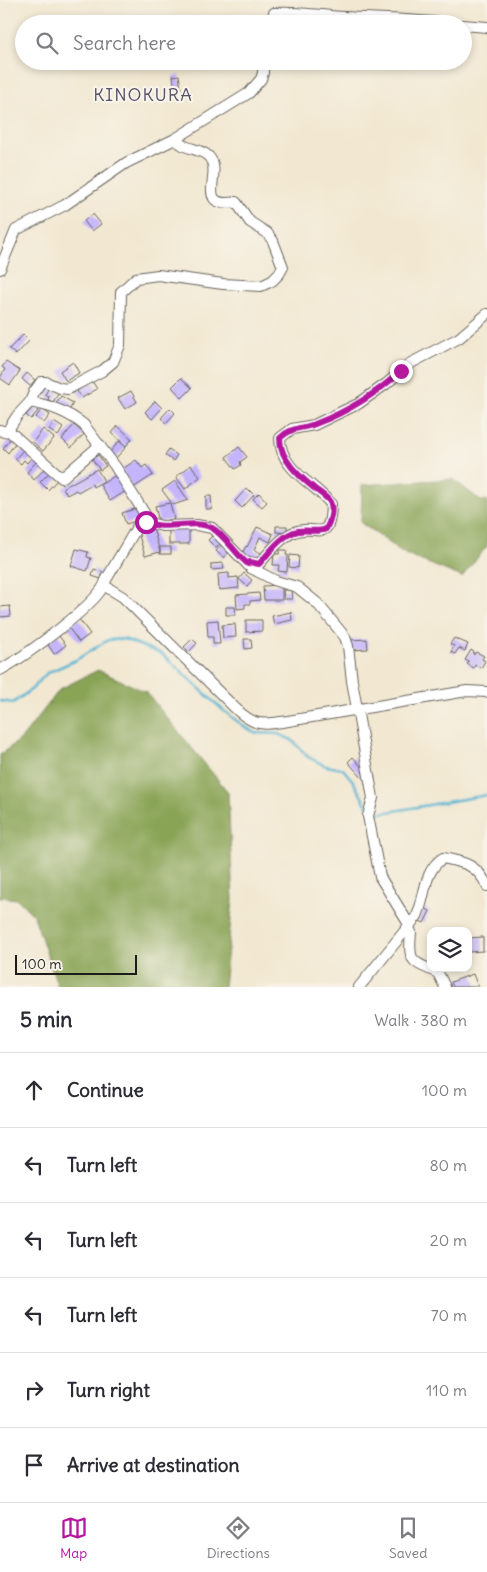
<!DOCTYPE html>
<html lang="en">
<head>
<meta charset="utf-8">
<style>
	:root { --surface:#fff; --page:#f2f2f3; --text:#2b2b33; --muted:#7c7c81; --line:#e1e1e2; --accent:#b5179e }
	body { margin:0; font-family:Delius,sans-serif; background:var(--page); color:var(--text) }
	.controls { position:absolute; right:15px; bottom:15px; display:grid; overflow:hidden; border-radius:10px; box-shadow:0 2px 8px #0003 }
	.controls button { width:45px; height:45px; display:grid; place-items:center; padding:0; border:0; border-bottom:1px solid var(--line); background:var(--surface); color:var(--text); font:25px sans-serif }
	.scale { position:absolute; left:15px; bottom:12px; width:122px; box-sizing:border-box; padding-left:5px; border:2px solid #1c1c1c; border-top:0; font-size:14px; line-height:18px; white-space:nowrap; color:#1c1c1c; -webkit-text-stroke:4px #f7f3e8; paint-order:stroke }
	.stop { position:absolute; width:15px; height:15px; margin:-11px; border:4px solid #b5179e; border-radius:50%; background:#fff }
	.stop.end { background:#b5179e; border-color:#fff; box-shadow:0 1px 5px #0008 }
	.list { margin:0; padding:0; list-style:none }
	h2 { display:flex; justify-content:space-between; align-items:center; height:65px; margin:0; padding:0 20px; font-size:21px }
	h2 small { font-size:16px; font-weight:400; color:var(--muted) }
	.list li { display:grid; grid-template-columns:32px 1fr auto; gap:15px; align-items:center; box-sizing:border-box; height:75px; padding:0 20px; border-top:1px solid var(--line) }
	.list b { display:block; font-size:19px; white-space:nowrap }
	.list em { font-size:16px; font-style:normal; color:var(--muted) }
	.icon { flex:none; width:28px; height:28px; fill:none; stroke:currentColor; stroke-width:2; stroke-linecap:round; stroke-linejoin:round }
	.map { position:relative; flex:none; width:487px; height:987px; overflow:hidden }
	.search { position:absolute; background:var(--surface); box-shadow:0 2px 8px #0003; left:15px; right:15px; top:15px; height:55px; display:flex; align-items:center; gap:12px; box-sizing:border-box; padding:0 18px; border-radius:28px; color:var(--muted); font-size:19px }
	.sheet { height:515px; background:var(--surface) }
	nav { display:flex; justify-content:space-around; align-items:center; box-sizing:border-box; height:70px; border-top:1px solid var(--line); background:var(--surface); font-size:14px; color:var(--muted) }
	nav a { display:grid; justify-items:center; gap:2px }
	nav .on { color:var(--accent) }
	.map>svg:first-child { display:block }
</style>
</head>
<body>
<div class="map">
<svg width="487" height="987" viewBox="0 0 487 987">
	<rect width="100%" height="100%" fill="#f7f3e8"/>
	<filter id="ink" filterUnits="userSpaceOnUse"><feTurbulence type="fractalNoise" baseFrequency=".02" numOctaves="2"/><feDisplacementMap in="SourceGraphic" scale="10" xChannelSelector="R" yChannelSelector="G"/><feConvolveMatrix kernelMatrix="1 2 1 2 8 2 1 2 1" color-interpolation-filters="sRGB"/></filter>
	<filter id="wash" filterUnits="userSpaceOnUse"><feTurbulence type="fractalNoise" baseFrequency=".0096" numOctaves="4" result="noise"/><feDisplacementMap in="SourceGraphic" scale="20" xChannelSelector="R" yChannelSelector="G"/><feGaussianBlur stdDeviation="1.12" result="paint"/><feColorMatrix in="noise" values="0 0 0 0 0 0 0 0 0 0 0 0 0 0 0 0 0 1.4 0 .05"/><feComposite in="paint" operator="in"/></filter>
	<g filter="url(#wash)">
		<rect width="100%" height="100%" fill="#f2e8d2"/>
		<g fill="#8aa456" stroke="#536039">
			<path d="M453 479 481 501 487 500V546L462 577 405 554 361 523 362 485Z"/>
			<path d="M98 670 146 692 228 792 233 900 224 987H58L34 916 17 899 0 897V755L22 738 60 689Z"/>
		</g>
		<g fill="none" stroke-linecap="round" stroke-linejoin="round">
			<g stroke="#53b3d2" stroke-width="2.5">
				<path d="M0 701 13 703 32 689 47 673 76 660 108 640 124 639 162 654 224 711 245 727 256 733 278 734 292 740 308 757 326 766 343 769 353 781 367 806"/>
				<path d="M373 810 379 813 388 812 487 795"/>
			</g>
		</g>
		<g id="blocks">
			<g fill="#c4b4fb">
				<path d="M285 16H297V24H280V20H285Z"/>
				<path d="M179 75 181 89 175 90 173 76Z"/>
				<path d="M93 214 101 224 92 231 84 221Z"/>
				<path d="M23 335 29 341 16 355 9 349Z"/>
				<path d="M6 362 20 371 10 385 0 378 5 369 2 367Z"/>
				<path d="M73 362 79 373 66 381 60 371Z"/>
				<path d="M27 373 35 380 30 386 22 379Z"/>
				<path d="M181 378 192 388 182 398 172 387Z"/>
				<path d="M92 381 97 389 82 398 77 391Z"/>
				<path d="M49 387 59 392 53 402 48 400 49 396 45 395Z"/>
				<path d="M131 391 137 402 125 409 118 398Z"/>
				<path d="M61 396 73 403 69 411 56 403Z"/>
				<path d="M155 401 162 408 152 419 145 412Z"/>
				<path d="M33 407 38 411 31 419 26 415Z"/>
				<path d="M170 408 175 413 166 423 161 418Z"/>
				<path d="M42 409 50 415 44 423 36 417Z"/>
				<path d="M54 422 63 428 58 436 49 430Z"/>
				<path d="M74 425 84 434 71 448 62 439Z"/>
				<path d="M118 426 132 439 126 446 112 433Z"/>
				<path d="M43 429 54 438 43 451 33 442Z"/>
				<path d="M11 438 16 442 8 453 3 448Z"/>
				<path d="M119 441 126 447 116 458 110 452Z"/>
				<path d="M239 447 247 457 240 462 241 465 235 469 226 457Z"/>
				<path d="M25 448 32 457 27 463 24 460 21 464 15 459Z"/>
				<path d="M169 449 177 455 173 461 165 455Z"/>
				<path d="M98 455 106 466 100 470 92 459Z"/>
				<path d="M38 460 46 467 34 480 27 472Z"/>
				<path d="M136 460 142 468 146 465 153 475 133 488 121 470Z"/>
				<path d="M191 465 200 477 185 489 176 477Z"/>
				<path d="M97 469 104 481 93 487 92 484 78 492 76 490 67 495 63 488Z"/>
				<path d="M50 472 58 479 48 490 40 482Z"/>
				<path d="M116 475 126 491 110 501 100 485Z"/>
				<path d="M175 481 188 500 173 505 162 490Z"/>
				<path d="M247 488 254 495 242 508 235 501Z"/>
				<path d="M259 493 267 502 262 507 253 499Z"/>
				<path d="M206 496H211L212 509H206Z"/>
				<path d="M170 503 174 519 159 522 155 506Z"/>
				<path d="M138 508 142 519 126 524 122 513Z"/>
				<path d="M276 526H287V533L276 532Z"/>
				<path d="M257 527 273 534 270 542 260 537 254 550 261 553 258 561 242 554 246 546 247 547Z"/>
				<path d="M153 528 160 552 145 556 138 532Z"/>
				<rect x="169" y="529" width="20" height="15"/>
				<path d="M214 534 221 542 216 548 208 540Z"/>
				<path d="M222 544 230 550 224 558 216 551Z"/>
				<rect x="160" y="547" width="11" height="7"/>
				<path d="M76 549 88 552 87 557 91 558 87 571 71 566Z"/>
				<path d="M280 550H287L286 555H288L287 572 278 571 279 565H273L274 554H279Z"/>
				<path d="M290 555 299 556 298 568 289 567Z"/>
				<path d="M223 563 224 569 211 570V564Z"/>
				<path d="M94 569 103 572 101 579 92 576Z"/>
				<path d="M229 573V578L238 577 239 588 219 590 218 574Z"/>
				<path d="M244 573 252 580 247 586 239 579Z"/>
				<path d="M282 585V600H264L263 586Z"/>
				<path d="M283 590H291L292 599H284Z"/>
				<path d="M259 593 260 600 250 601V604H245V608L237 609 236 595Z"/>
				<path d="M10 606 11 616 0 617V607Z"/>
				<path d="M226 607H235L236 615H226Z"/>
				<path d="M291 612 292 620 274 624 272 616Z"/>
				<path d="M79 619 90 634 79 642 68 627Z"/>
				<path d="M218 620 220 644H213V637H208L207 621Z"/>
				<path d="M246 620H262V631L246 632Z"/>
				<path d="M235 624 236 637 223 638 222 625Z"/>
				<path d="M58 635 66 645 54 654 47 643Z"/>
				<path d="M454 638 468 644 465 651 459 648 455 654 451 652 454 646 450 644Z"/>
				<path d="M192 639 197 643 189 652 184 647Z"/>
				<path d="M244 639H251L252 648 245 649Z"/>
				<path d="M367 639 368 649 351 650 350 640Z"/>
				<path d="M471 650 474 652 473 654 474 655 476 652 484 656 482 659 485 661 481 668 475 665 474 668 467 664 469 662 465 660Z"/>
				<path d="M353 757 364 770 362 772 367 777 364 780 348 762Z"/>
				<path d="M424 908 430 911 424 923 418 920Z"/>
				<path d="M483 937V951L468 952V938Z"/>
				<path d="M473 974 478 987H453L451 982Z"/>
			</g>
		</g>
	</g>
	<g filter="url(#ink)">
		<use href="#blocks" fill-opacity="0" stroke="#67635c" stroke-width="1"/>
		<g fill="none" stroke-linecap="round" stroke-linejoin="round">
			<defs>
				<g id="street">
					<path d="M270 24 274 13C298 11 320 16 344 17 380 19 416 19 452 24"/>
					<path d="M463 25 487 27"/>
					<path d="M0 269 16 230 65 205 126 163 175 139 249 93 261 79 263 73V61"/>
					<path d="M30 402C49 405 69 413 84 425L115 466 146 516V522"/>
					<path d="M0 430 4 432 8 430 17 416 30 402 34 392 41 382H46L60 388 68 389 102 371 113 362 120 345 121 292 136 278 158 275 223 284 261 286 272 281 279 274 283 267 273 241 267 233 250 222 236 202C193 209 224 173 209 157 203 150 193 150 185 146 181 145 178 141 175 139"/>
					<path d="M8 430 62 478 100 445"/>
					<path d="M146 522 162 526 197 525 212 528 251 568 276 581 297 587 317 603 336 626 345 637 348 646 352 681 373 798 368 816 380 877 410 926"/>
					<path d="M248 565 250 562 259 564C269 553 280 538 294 532 317 523 330 546 331 504 314 483 280 470 280 438L292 429 314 425 358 404 386 384 411 363 459 338 487 314"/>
					<path d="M105 586 123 597 235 708C255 727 262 725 288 721L467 691 487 692"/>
					<path d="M0 670C22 658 102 602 106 580L137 527 146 522"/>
					<path d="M408 929 411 932C408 964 412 961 438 973L445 987"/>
					<path d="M359 987 417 916C426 896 423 871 443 858 464 862 478 865 487 886"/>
				</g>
			</defs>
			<use href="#street" stroke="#67635c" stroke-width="12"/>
			<use href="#street" stroke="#fff" stroke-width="10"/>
		</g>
	</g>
	<g fill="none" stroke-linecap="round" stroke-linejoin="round" filter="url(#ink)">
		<path stroke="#b5179e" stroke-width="6" d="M146 522C166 532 193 518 212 528 225 535 236 555 248 564L250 562 259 564C269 553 282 534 298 531 308 529 317 533 326 529 330 522 334 509 330 502 327 497 320 493 315 489 299 476 280 460 280 438 291 427 302 429 315 424 347 412 376 394 401 371"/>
	</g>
	<g text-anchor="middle" stroke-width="4.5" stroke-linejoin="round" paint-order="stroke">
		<g font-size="18" letter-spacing="1" fill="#57516a" stroke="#f7f3e8">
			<text x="143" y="101">KINOKURA</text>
		</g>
	</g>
</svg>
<div class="controls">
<button><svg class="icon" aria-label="layers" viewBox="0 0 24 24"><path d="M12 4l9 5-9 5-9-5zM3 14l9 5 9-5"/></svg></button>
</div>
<div class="scale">100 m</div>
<div class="stop" style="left:146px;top:522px"></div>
<div class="stop end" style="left:401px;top:371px"></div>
<div class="search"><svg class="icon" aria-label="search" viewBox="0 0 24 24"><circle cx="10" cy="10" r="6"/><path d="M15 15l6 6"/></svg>Search here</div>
</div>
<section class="sheet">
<h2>5 min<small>Walk · 380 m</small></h2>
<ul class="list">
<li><svg class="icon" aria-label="ahead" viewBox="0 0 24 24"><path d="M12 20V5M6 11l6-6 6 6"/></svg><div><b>Continue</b></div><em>100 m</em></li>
<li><svg class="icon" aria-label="left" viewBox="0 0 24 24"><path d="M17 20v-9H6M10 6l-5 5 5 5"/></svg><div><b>Turn left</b></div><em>80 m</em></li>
<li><svg class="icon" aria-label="left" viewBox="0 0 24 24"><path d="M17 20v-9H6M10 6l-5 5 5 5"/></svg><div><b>Turn left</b></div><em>20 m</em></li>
<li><svg class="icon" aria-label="left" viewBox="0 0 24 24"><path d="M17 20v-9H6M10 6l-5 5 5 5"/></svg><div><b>Turn left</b></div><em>70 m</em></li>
<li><svg class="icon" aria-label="right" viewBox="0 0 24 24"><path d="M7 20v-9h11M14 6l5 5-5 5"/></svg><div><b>Turn right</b></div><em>110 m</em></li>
<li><svg class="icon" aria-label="arrive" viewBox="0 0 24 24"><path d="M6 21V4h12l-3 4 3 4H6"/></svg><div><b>Arrive at destination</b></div></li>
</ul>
</section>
<nav>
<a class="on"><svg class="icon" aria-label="map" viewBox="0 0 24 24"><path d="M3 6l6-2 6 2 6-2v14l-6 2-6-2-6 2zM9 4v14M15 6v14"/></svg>Map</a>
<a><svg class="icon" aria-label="directions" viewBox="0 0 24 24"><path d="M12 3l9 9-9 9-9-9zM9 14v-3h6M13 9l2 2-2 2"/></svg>Directions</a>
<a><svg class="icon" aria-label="saved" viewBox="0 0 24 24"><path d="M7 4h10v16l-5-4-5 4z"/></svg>Saved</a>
</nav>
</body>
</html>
